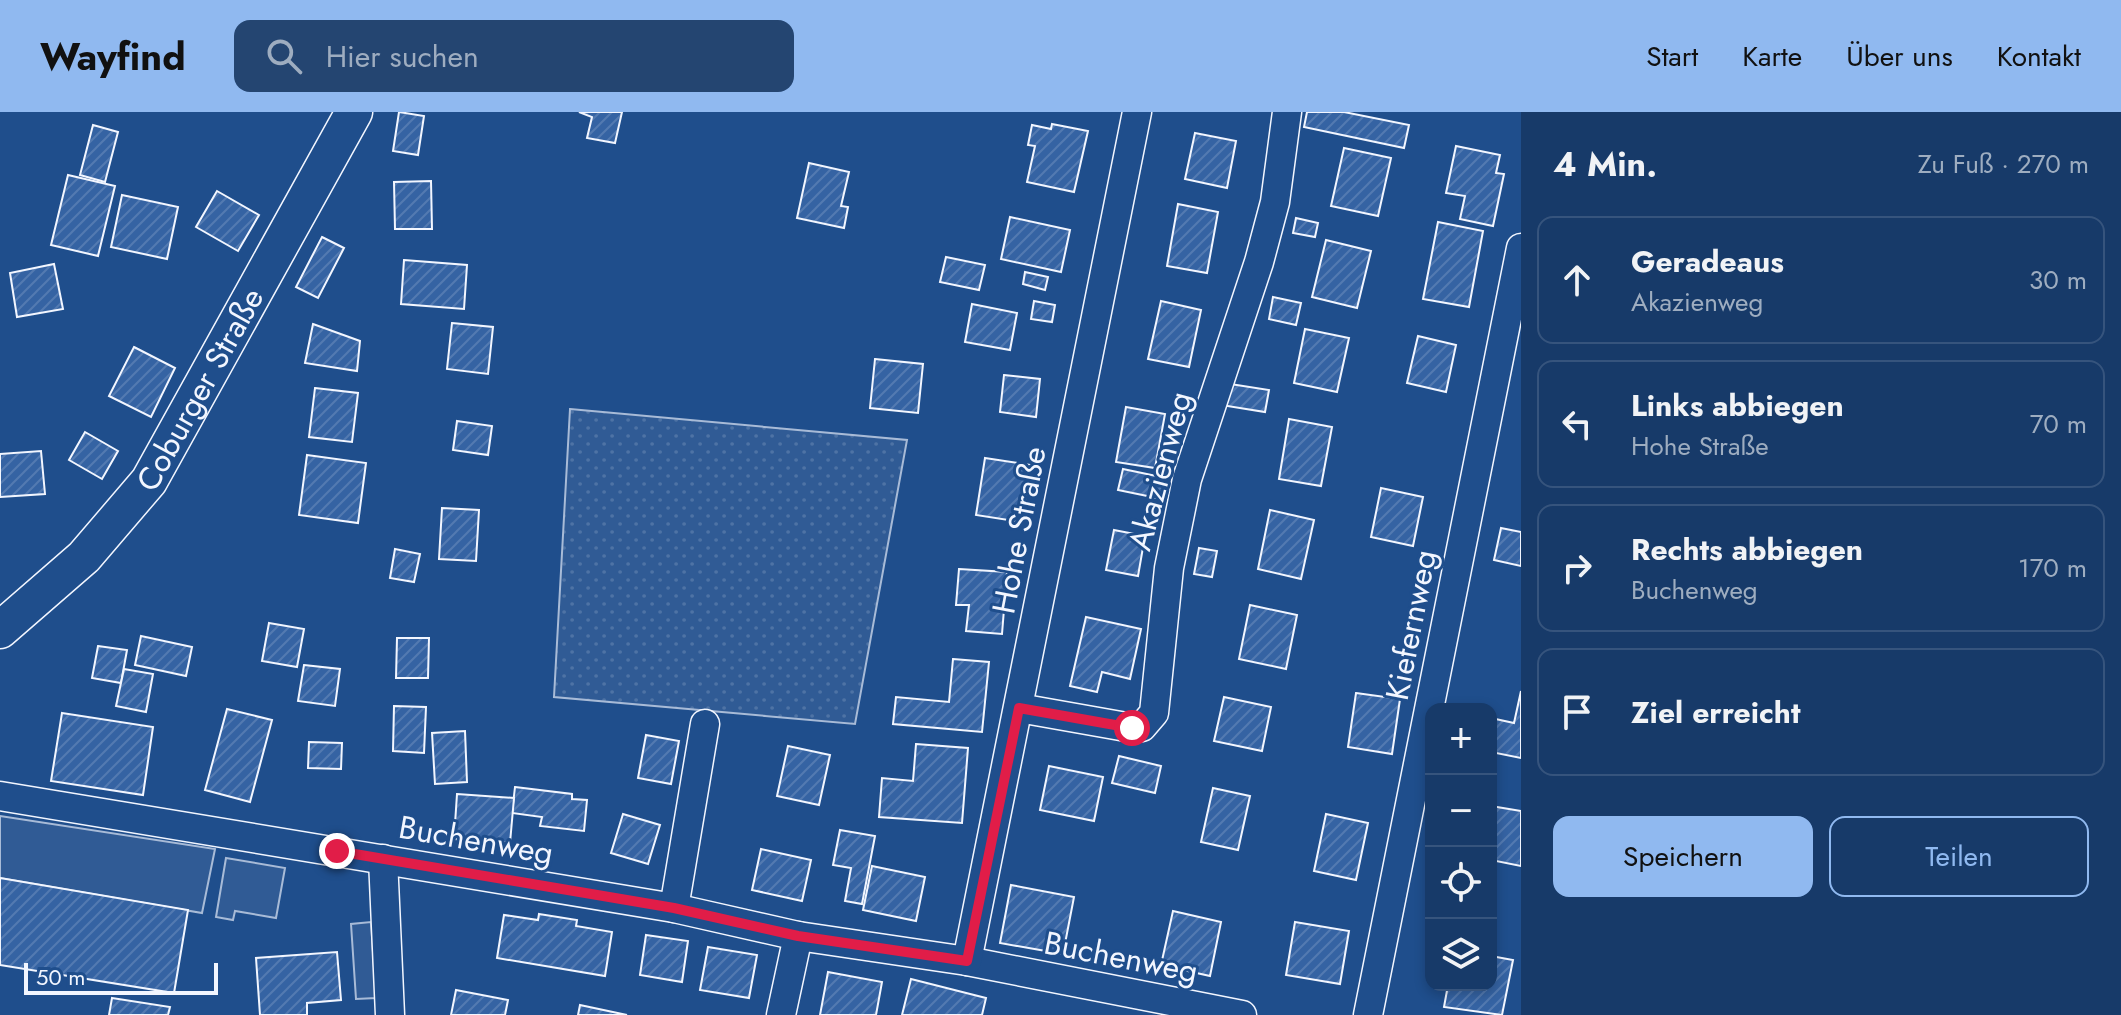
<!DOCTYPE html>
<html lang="de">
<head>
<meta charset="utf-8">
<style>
	:root { --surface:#173a69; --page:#244571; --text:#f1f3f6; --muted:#9eadc0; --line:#36547d; --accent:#90b9f0 }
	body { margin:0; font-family:Jost,sans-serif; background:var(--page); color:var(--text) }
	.controls { position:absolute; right:24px; bottom:24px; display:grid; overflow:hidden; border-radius:16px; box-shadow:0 4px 12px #0003 }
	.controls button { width:72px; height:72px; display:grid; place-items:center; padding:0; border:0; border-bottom:2px solid var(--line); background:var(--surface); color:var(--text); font:40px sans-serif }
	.scale { position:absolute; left:24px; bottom:20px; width:194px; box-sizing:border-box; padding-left:8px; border:4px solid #f2f6ff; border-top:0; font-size:22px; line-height:28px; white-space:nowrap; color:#f2f6ff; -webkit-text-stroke:6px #1f4e8c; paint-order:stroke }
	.stop { position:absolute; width:24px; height:24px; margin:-18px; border:6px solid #e11d48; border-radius:50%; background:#fff }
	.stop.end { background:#e11d48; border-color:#fff; box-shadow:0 2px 8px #0008 }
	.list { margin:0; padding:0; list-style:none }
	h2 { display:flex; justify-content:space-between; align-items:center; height:104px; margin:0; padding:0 32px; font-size:34px }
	h2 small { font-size:26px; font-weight:400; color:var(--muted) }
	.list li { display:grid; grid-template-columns:52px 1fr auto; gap:24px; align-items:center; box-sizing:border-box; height:128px; margin:0 16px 16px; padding:0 16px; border:2px solid var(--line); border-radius:16px }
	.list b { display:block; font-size:30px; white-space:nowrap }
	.list p { margin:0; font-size:26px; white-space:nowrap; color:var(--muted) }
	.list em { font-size:26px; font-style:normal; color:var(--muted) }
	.actions { display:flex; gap:16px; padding:24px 32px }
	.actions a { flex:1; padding:18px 0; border:2px solid var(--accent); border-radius:16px; text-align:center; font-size:28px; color:var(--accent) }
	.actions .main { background:var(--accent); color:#111 }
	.icon { flex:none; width:44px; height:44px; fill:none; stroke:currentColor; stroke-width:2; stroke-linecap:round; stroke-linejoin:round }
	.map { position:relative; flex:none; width:1521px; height:903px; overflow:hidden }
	header { display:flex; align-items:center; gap:48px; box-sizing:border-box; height:112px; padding:0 40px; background:var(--accent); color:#111 }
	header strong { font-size:38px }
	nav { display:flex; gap:44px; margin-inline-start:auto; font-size:28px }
	.search { width:560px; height:72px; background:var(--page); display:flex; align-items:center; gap:20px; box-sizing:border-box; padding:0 28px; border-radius:16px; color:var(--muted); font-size:30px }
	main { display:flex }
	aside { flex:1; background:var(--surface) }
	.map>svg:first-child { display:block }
</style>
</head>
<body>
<header>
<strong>Wayfind</strong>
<div class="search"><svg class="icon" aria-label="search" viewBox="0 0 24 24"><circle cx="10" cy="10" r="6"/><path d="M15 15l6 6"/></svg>Hier suchen</div>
<nav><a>Start</a><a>Karte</a><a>Über uns</a><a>Kontakt</a></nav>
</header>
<main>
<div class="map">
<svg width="1521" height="903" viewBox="0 0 1521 903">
	<defs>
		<pattern id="grass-dots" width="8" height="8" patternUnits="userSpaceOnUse" patternTransform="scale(2)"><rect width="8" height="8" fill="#305b95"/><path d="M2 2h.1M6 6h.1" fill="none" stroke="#4e73a5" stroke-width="1.8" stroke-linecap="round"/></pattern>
		<pattern id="building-hatch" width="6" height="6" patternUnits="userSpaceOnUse" patternTransform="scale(2)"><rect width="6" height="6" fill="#3563a3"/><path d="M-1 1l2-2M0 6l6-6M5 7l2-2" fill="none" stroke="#537ab1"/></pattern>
	</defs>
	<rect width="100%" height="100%" fill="#1f4e8c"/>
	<path fill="url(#grass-dots)" stroke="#a8bbd7" stroke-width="2" d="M570 297 907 328 855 612 554 585Z"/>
	<g fill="#305b95" stroke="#a8bbd7" stroke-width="2">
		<path d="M0 704 215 737 202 801 0 766Z"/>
		<path d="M226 746 285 756 276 806 235 799 233 808 216 805Z"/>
		<path d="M371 810 376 886 356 887 351 812Z"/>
	</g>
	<g fill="url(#building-hatch)" stroke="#f2f6ff" stroke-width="2">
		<path d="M399 0 424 4 418 43 393 39Z"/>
		<path d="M579 0H622L615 31 587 26 592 5Z"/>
		<path d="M1307 0H1344L1409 13 1404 36 1304 15Z"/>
		<path d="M1052 12 1088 19 1074 80 1027 70 1035 34 1028 33 1032 13 1051 17Z"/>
		<path d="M93 13 118 20 105 70 80 63Z"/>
		<path d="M1195 21 1236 29 1227 76 1185 67Z"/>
		<path d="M1456 34 1500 43 1496 61 1504 62 1493 114 1460 107 1465 84 1446 81Z"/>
		<path d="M1344 36 1391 46 1378 104 1331 94Z"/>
		<path d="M809 51 849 60 841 94 848 95 844 116 797 106Z"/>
		<path d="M68 63 115 74 98 144 51 133Z"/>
		<path d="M431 69 432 117H395L394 70Z"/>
		<path d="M217 79 259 103 238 139 196 115Z"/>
		<path d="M122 83 178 95 167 147 111 135Z"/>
		<path d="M1178 92 1218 100 1207 161 1167 154Z"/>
		<path d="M1010 105 1070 118 1061 160 1001 147Z"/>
		<path d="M1296 106 1318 111 1315 125 1293 121Z"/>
		<path d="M1438 110 1483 119 1469 195 1423 187Z"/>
		<path d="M322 125 344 136 318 186 296 175Z"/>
		<path d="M1326 128 1371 139 1357 196 1312 185Z"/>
		<path d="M946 145 985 153 979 178 940 170Z"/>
		<path d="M404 148 467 153 464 197 401 192Z"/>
		<path d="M54 152 63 197 17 205 10 161Z"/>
		<path d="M1025 160 1048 165 1045 178 1023 172Z"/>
		<path d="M1273 185 1301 191 1296 213 1269 207Z"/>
		<path d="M1034 189 1055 193 1052 210 1031 207Z"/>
		<path d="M1161 189 1201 198 1189 255 1148 247Z"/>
		<path d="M972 192 1017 201 1010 238 965 230Z"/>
		<path d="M452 211 493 215 488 262 447 257Z"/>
		<path d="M313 212 360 229 357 259 305 251Z"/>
		<path d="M1305 217 1349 226 1337 280 1294 271Z"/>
		<path d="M1418 224 1456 233 1446 280 1407 271Z"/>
		<path d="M134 235 175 256 151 305 109 284Z"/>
		<path d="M875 247 923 252 918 301 870 296Z"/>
		<path d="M1004 263 1040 267 1036 305 1000 300Z"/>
		<path d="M1224 271 1269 278 1265 300 1221 293Z"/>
		<path d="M315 276 358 281 352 330 309 325Z"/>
		<path d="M1126 295 1165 302 1155 356 1116 350Z"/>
		<path d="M1289 307 1332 315 1321 374 1279 367Z"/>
		<path d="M457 309 492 314 488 343 453 338Z"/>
		<path d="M85 320 118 339 102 367 69 348Z"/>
		<path d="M41 339 45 382 0 385V342Z"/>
		<path d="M307 343 366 351 358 411 299 403Z"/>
		<path d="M985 346 1031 353 1022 410 976 403Z"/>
		<path d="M1123 357 1166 366 1162 387 1118 378Z"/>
		<path d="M1381 376 1423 385 1413 434 1371 425Z"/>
		<path d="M442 396 479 398 476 449 439 447Z"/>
		<path d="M1270 398 1314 408 1301 467 1258 457Z"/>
		<path d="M1501 416 1521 420V454L1494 448Z"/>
		<path d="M1114 418 1145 424 1138 464 1106 458Z"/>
		<path d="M1199 436 1217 439 1212 465 1194 462Z"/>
		<path d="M395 437 420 442 414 470 390 466Z"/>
		<path d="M959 457 1007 460 1002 522 966 519 969 493H956Z"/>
		<path d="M1250 493 1297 503 1286 557 1239 547Z"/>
		<path d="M1086 505 1141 517 1130 567 1102 560 1097 580 1070 574Z"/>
		<path d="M269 511 304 517 297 555 262 549Z"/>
		<path d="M141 524 192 535 186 564 135 553Z"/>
		<path d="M397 526H429L428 566H396Z"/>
		<path d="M98 534 127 538 121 571 92 566Z"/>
		<path d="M953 547 989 550 982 620 893 612 896 585 949 590Z"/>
		<path d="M304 553 340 557 335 594 298 589Z"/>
		<path d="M124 557 153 562 146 600 116 594Z"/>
		<path d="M1521 579V646L1491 640V606L1514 611Z"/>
		<path d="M1356 581 1400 587 1392 642 1348 635Z"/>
		<path d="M1224 585 1271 595 1262 639 1214 629Z"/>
		<path d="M394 594 426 595 424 641 393 639Z"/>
		<path d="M227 597 272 608 250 690 205 678Z"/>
		<path d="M62 601 153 615 143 683 51 669Z"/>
		<path d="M465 619 467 670 435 672 432 621Z"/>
		<path d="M646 623 679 629 671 672 638 666Z"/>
		<path d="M309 630 342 631 341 657 308 656Z"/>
		<path d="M916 632 968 636 962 711 879 705 882 666 913 669Z"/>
		<path d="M788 634 830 643 819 693 777 684Z"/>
		<path d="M1119 644 1161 654 1155 681 1112 671Z"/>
		<path d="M1049 654 1103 665 1094 709 1040 698Z"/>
		<path d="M515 675 572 682V687L587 688 584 719 540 714 542 705 512 701Z"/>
		<path d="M1213 676 1250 684 1238 738 1201 730Z"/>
		<path d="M457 682 514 686 510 731 454 727Z"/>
		<path d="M1491 694 1521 699V754L1491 748Z"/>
		<path d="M623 702 660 713 648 752 611 741Z"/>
		<path d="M1326 702 1368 711 1356 768 1314 759Z"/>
		<path d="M840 718 875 724 862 792 845 789 851 756 833 753Z"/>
		<path d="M761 737 811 748 802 789 752 778Z"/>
		<path d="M872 754 925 765 916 809 863 798Z"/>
		<path d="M0 766 188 798 174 881 0 853Z"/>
		<path d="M1011 773 1074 785 1063 842 1000 831Z"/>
		<path d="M1173 799 1221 810 1210 864 1161 853Z"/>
		<path d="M539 802 577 808 576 814 612 820 605 864 497 846 504 803 538 808Z"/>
		<path d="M1295 810 1349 819 1340 872 1286 863Z"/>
		<path d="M646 823 688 829 682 870 640 863Z"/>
		<path d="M708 835 757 843 749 886 700 878Z"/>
		<path d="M337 840 341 888 307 891V903H260L256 846Z"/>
		<path d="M1491 844 1513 848 1502 903 1444 895 1448 873H1491Z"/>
		<path d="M828 860 882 870 876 903H820Z"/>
		<path d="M911 867 986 886 982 903H902Z"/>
		<path d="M456 878 508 888 505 903H451Z"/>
		<path d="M112 886 170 895 168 903H109Z"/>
		<path d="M580 893 627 903H578Z"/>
	</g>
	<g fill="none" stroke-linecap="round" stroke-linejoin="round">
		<defs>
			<g id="minor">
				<path d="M1019 596 1132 616 1142 615 1154 601 1169 456 1187 367 1259 150 1275 90 1287 0"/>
				<path d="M0 684 674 796 798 824 967 849 1242 903"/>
				<path d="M383 747 390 903"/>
				<path d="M674 796 705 612"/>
				<path d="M967 849 1137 0"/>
				<path d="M781 903 798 824"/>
				<path d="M1368 903 1521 136"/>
			</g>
			<g id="major">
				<path id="s1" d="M0 518 84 445 149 369 354 0"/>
			</g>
		</defs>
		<use href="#minor" stroke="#f2f6ff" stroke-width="31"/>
		<use href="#major" stroke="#f2f6ff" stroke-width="39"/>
		<use href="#minor" stroke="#1f4e8c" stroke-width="28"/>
		<use href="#major" stroke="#1f4e8c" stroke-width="36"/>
	</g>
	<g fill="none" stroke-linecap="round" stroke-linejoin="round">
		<path stroke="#e11d48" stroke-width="10" d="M337 739 674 796 798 824 967 849 1019 596 1132 616"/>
	</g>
	<g text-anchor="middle" stroke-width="6" stroke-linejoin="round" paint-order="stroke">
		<g font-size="32" fill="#f2f6ff" stroke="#1f4e8c">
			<text dy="11" stroke="none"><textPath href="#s1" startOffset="316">Coburger Straße</textPath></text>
			<text transform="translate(1160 359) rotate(-75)" y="11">Akazienweg</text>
			<text transform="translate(1019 418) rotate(-79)" y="11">Hohe Straße</text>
			<text transform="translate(1411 513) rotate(-79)" y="11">Kiefernweg</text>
			<text transform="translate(476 728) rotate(10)" y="11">Buchenweg</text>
			<text transform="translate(1121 845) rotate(11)" y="11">Buchenweg</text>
		</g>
	</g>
</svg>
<div class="controls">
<button>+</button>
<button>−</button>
<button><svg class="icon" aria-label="locate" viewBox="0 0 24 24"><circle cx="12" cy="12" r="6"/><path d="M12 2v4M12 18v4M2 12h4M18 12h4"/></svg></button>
<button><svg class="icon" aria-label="layers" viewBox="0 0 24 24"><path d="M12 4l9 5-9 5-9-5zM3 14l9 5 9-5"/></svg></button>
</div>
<div class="scale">50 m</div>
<div class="stop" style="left:1132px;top:616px"></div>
<div class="stop end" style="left:337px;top:739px"></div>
</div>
<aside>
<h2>4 Min.<small>Zu Fuß · 270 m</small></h2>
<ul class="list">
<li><svg class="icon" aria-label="ahead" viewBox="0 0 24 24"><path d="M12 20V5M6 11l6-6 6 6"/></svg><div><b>Geradeaus</b><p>Akazienweg</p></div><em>30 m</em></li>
<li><svg class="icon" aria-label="left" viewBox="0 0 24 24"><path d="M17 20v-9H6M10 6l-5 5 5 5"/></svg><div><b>Links abbiegen</b><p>Hohe Straße</p></div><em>70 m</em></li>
<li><svg class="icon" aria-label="right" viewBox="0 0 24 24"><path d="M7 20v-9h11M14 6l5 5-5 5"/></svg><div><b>Rechts abbiegen</b><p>Buchenweg</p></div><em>170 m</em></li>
<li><svg class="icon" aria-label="arrive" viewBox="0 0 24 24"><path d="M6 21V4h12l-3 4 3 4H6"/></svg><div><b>Ziel erreicht</b></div></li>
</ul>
<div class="actions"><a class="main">Speichern</a><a>Teilen</a></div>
</aside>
</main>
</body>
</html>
